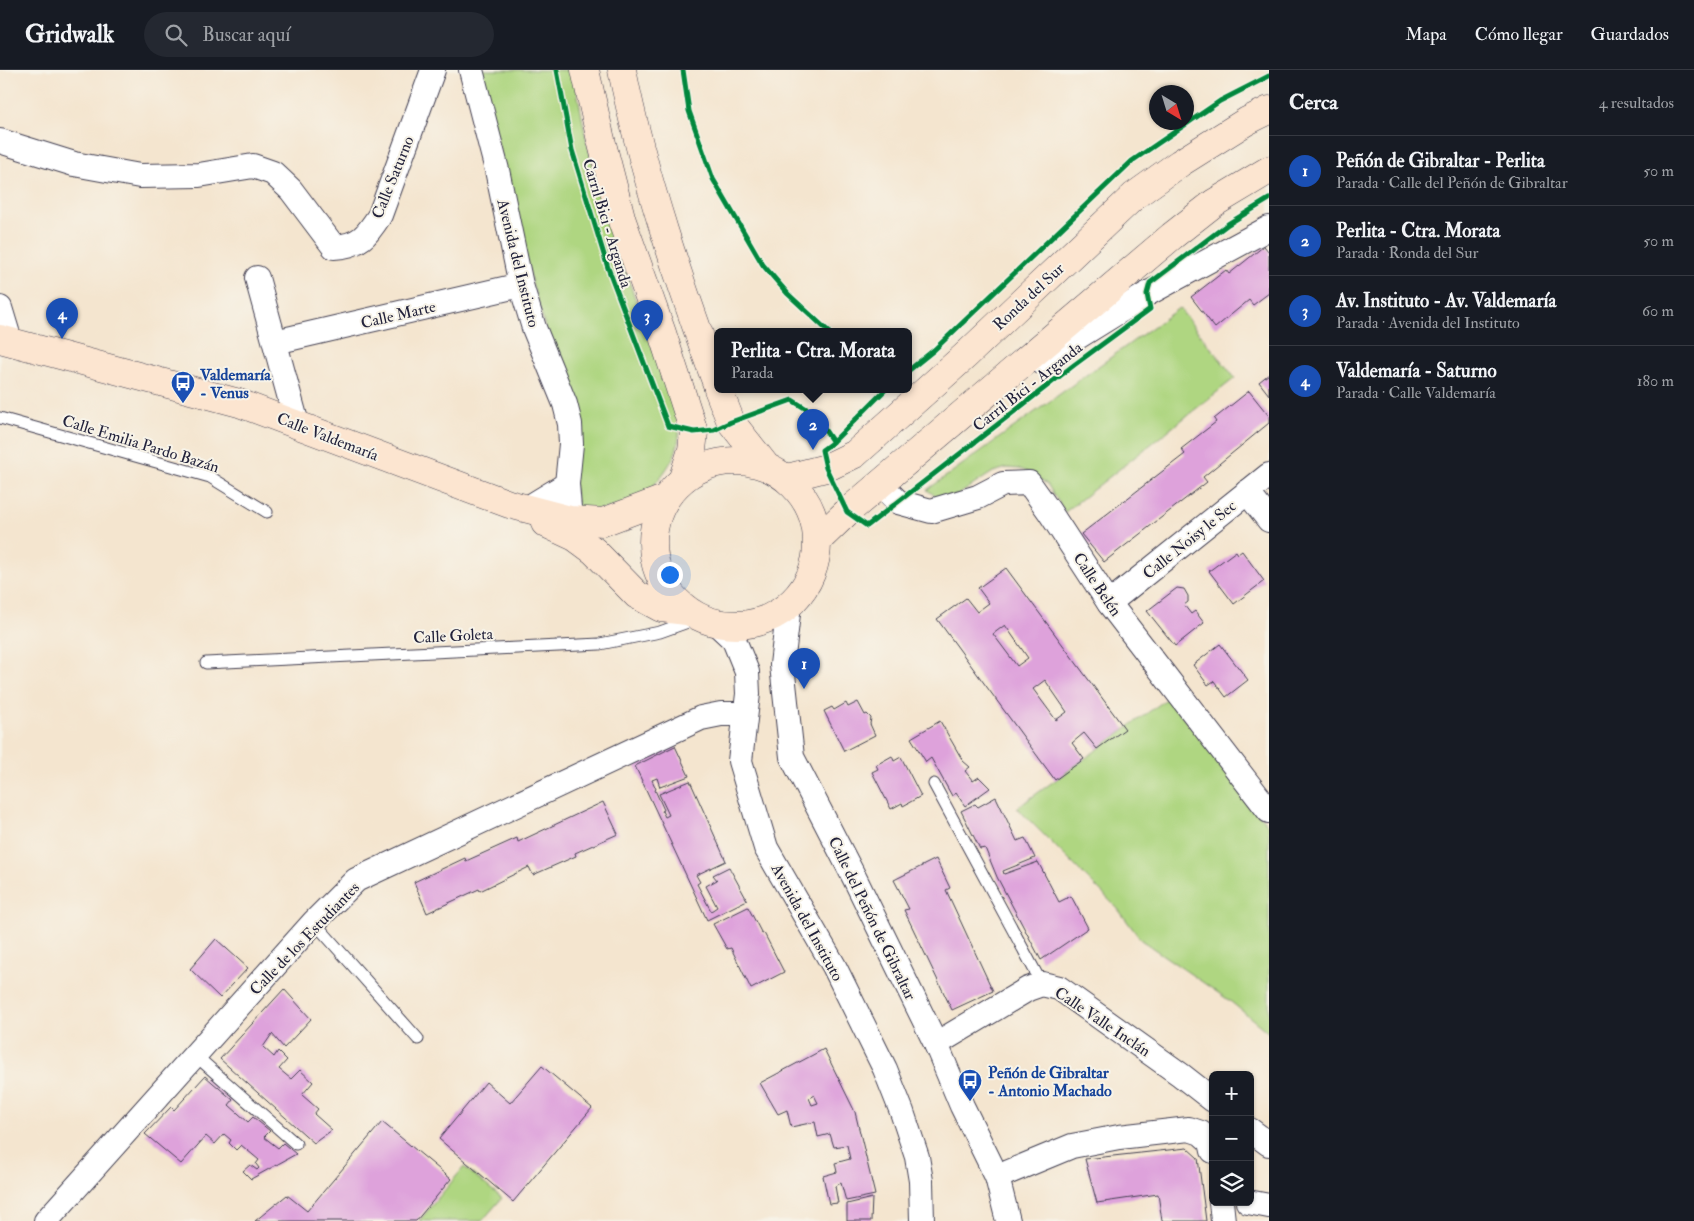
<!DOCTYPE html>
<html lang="es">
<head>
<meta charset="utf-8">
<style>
	:root { --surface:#171b24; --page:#242831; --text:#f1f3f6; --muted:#9ea1a6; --line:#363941; --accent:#d690ce }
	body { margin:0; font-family:"IM FELL Double Pica",serif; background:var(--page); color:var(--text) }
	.controls { position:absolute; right:15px; bottom:15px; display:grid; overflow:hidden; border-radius:8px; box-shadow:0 1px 4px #0004 }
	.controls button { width:45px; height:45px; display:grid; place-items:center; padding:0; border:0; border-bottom:1px solid var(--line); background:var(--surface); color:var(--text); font:25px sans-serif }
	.compass { position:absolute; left:1149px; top:15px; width:45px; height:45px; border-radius:50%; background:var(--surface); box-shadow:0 1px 4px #0004; rotate:142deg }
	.you { position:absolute; left:669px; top:504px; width:18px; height:18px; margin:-12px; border:4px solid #fff; border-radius:50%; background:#1a73e8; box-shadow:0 0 0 8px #1a73e833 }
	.badge { display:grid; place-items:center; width:32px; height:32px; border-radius:50%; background:var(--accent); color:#fff; font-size:16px; font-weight:700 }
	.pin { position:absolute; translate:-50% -41px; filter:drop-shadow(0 1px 2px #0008) }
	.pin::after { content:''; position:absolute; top:26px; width:18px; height:15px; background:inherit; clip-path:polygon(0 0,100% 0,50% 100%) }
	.popup { position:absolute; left:714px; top:258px; width:198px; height:65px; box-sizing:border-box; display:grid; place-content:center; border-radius:8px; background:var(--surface); filter:drop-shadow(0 1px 4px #0005); font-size:16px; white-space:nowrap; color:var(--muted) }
	.popup b { font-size:19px; color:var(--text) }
	.popup::after { content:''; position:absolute; left:50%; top:100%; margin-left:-10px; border:10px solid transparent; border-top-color:var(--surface) }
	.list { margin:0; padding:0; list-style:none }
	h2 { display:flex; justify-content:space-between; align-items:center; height:65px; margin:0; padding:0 20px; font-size:21px }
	h2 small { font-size:16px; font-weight:400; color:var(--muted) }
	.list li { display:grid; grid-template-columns:32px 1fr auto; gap:15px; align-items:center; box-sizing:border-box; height:70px; padding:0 20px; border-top:1px solid var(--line) }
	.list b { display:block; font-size:19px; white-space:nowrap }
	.list p { margin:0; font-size:16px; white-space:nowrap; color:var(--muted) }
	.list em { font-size:16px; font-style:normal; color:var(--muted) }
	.icon { flex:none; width:28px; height:28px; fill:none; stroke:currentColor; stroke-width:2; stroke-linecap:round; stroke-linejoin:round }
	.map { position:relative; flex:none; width:1269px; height:1151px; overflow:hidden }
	header { display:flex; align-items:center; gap:30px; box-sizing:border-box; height:70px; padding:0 25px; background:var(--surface); border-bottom:1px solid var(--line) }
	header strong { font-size:24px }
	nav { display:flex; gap:28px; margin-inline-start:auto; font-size:18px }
	.search { width:350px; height:45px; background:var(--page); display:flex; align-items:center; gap:12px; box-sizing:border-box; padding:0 18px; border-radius:28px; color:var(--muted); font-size:19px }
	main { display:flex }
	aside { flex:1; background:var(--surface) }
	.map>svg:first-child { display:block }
</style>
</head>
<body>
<header>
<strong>Gridwalk</strong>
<div class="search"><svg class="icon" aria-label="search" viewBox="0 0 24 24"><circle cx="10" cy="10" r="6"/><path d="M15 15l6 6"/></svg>Buscar aquí</div>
<nav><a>Mapa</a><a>Cómo llegar</a><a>Guardados</a></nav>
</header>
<main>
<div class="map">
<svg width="1269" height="1151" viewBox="0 0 1269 1151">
	<rect width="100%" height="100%" fill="#f7f3e8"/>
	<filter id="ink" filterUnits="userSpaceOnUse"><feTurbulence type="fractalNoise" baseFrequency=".02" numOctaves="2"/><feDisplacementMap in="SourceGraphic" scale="10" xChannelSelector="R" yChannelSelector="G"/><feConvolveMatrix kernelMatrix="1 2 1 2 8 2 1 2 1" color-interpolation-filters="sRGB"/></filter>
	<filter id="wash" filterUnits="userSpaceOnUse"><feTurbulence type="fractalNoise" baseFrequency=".0096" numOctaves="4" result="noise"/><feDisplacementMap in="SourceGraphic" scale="20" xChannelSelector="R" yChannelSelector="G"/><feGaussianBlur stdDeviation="1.12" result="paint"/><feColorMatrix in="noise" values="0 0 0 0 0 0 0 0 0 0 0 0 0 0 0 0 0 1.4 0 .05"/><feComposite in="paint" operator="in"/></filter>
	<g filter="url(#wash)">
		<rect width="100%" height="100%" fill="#f4e5cf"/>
		<g fill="#afd681" stroke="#687c5e">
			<path d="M480 0H573L586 68 607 150 680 354C679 363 679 372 676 381 671 396 648 427 632 432 615 438 596 440 579 444L545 256 533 216Z"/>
			<path d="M1179 238 1235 308 1065 442 1047 414 1029 402 1019 399 1007 398 993 402 958 425 937 427 927 420Z"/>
			<path d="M1168 628 1269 757V963L1230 931 1141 870 1118 839 1017 738Z"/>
			<path d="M464 1097 502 1128 482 1151H419Z"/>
		</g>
		<g id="blocks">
			<g fill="#dea2db" fill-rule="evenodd">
				<path d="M1264 176 1269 182V223L1253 235 1249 230 1215 258 1191 227 1226 200 1229 204Z"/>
				<path d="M1269 304V325L1259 312Z"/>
				<path d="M1249 321 1269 346V353L1203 407 1207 412 1104 492 1081 464 1185 384 1181 379 1216 352 1214 349Z"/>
				<path d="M1236 481 1238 484 1242 481 1264 511 1234 534 1209 501Z"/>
				<path d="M1006 498 1125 659 1097 679 1084 663 1072 673 1084 689 1055 710 937 549 966 528 977 542 989 533 978 518ZM1005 555 1028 588 1017 596 993 564ZM1045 610 1067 642 1056 650 1033 619Z"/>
				<path d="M1177 518 1184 519 1188 526V532L1184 535 1191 544 1195 541 1204 553 1175 576 1147 541Z"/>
				<path d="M1220 574 1248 610 1226 627 1214 611 1208 615 1193 595Z"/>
				<path d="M858 632 865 645 867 644 871 648 870 654 875 665 844 681 824 641 832 637 834 640 846 633 848 637Z"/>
				<path d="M940 651 963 691 970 697 965 701 973 711 979 707 990 718 965 736 956 723 952 726 931 688 926 692 911 668Z"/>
				<path d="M675 676 689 706 660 717 657 708 652 710 656 719 655 720 664 740 662 741 665 747 669 745 659 724 690 711 726 791 696 805 700 812 697 814 711 841 717 837 706 816 717 810 713 805 729 797 747 830 707 850 635 696Z"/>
				<path d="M892 686 894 691 901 687 921 726 903 736 902 733 891 739 872 702 878 699 876 695Z"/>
				<path d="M996 727 1017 771 1025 768 1035 788 1003 801 1004 804 1038 792 1059 832 1071 826 1088 858 1041 890 997 807 985 778 980 779 961 741 975 734 978 737Z"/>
				<path d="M603 732 618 764 575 783 576 786 533 805 529 797 480 821 479 819 427 843 414 812 465 788 466 791 517 768 518 772Z"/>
				<path d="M936 789 950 818 946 820 993 921 952 940 904 840 909 839 894 810Z"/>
				<path d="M748 837 762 864 764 863 784 902 751 919 731 878 727 879 713 854Z"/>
				<path d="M216 869 248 898 220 928 190 899Z"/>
				<path d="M284 919 311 949 284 978 272 964 263 977 274 987 278 981 287 990 279 999 291 1009 300 1000 313 1012 302 1025 318 1039 314 1044 332 1060 314 1073 220 989Z"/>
				<path d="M824 979 855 1042 875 1125 846 1131 841 1113 835 1116 838 1133 829 1134 823 1106 837 1102 835 1093 850 1089 847 1075 834 1077 830 1064 818 1067 815 1052 791 1057 787 1040 778 1044 760 1013ZM814 1025 818 1033 812 1035 809 1028Z"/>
				<path d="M542 996 592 1038 513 1132 439 1069 486 1012 510 1033Z"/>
				<path d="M205 1006 233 1030 229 1035 248 1052 253 1047 270 1061 264 1067 278 1078 283 1073 296 1084 251 1109 243 1101 250 1095 257 1100 259 1098 256 1094 259 1090 241 1075 236 1080 229 1073 231 1070 224 1064 215 1074 206 1066 181 1094 145 1064 171 1037 174 1040Z"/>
				<path d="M382 1052 451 1109 416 1151H255L287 1125 307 1141Z"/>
				<path d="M1187 1078 1198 1088 1206 1151H1162L1158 1124 1097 1133 1085 1089Z"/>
				<path d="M872 1128 871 1151H847V1134Z"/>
			</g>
		</g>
	</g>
	<g filter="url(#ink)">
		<use href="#blocks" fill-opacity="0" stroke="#423f51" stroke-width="1"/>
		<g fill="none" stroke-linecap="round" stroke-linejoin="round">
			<defs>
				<g id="service">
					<path d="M0 348 210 407 267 442"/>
					<path d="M206 593 600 574 660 562 699 548"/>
					<path d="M934 714 1042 914"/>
					<path d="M314 852 418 969"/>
					<path d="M195 985 296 1074"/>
				</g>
				<g id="minor">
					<path d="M471 0 497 100 521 215 534 258 565 334 570 354 571 374 567 414 570 450 575 467"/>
					<path d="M0 71 74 94 140 106 199 105 253 96 273 103 291 120 334 177C360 176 367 165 380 145L433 0"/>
					<path d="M257 208 297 354"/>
					<path d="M0 238 10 271"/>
					<path d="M275 272 521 215"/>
					<path d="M1039 291 1147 224 1269 158"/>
					<path d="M881 415 898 432 931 441 978 427 1003 414 1029 413 1049 441 1109 533 1269 741"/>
					<path d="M1247 422 1269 450"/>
					<path d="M526 439 567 414"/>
					<path d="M1109 533 1269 405"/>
					<path d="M789 535 782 595 792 687 854 807 936 974 962 1036 997 1107 1008 1151"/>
					<path d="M717 554 734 570 747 602 748 624 740 691 766 778 834 896 885 999 902 1042 917 1087 921 1111 922 1151"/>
					<path d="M936 974 1028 919 1042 914 1059 918 1181 1005 1213 1030"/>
					<path d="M1250 1060 1269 1074"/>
					<path d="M997 1107 1072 1076 1119 1067 1189 1059 1201 1063 1211 1072 1213 1081"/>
					<path d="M1221 1132 1223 1151"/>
					<path d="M1248 1132 1269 1136"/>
					<path d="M46 1151 314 852 356 810 701 648 721 644H745"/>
				</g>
				<g id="secondary">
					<path d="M585 0 600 66 622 151 662 263 694 362 692 380 683 408"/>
					<path d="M622 0C644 109 680 213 718 317"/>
					<path d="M0 269 239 333 509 434 570 450 603 452 664 429"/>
					<path d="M718 319 731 352 765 395"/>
					<circle cx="735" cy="473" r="82"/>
					<path d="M787 408 826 398 855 384 965 286 1134 126 1180 93 1247 51 1269 40"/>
					<path d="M545 453 575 467 594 481 637 525 661 538 687 541"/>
					<path d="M818 470 847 442 1172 166 1214 133 1269 100"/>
				</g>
			</defs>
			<use href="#service" stroke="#423f51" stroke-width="13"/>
			<use href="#minor" stroke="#423f51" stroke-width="26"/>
			<use href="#secondary" stroke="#423f51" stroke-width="29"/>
			<use href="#service" stroke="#fff" stroke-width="11"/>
			<use href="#minor" stroke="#fff" stroke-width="24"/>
			<use href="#secondary" stroke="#fce5d0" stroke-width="28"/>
			<defs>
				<g id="cycleway">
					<path d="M557 0 572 80 608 198 668 356 694 362 714 360 731 352 792 330 813 343 833 372"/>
					<path d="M683 0 689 41 713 109 763 195 788 224 828 261"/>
					<path d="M908 301 934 280 1132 91 1220 31 1269 6"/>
					<path d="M886 319 833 372 822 380 826 398 847 442 867 456 1074 295 1150 239 1147 224 1150 213 1228 154 1269 129"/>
				</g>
			</defs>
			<use href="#cycleway" stroke="#f7f3e8" stroke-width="8"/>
			<use href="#cycleway" stroke="#00873e" stroke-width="5"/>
		</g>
	</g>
	<defs>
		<symbol id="bus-pin" viewBox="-11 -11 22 30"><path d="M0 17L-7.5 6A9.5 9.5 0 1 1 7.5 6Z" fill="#1a4fb4" stroke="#f7f3e8"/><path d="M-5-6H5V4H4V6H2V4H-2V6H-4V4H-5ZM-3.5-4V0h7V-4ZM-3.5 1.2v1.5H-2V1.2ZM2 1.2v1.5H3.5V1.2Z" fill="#fff"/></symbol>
	</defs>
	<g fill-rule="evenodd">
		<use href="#bus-pin" x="169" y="299" width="28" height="38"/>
		<use href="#bus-pin" x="956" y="997" width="28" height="38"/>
	</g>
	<g text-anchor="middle" stroke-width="4" stroke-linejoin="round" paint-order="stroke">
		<g font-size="16" fill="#22223b" stroke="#f7f3e8">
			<text transform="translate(392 107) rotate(-68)" y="6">Calle Saturno</text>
			<text transform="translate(608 153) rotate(73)" y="6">Carril Bici - Arganda</text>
			<text transform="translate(519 193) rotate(76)" y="6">Avenida del Instituto</text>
			<text transform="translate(1028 226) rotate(-43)" y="6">Ronda del Sur</text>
			<text transform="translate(398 244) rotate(-13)" y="6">Calle Marte</text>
			<text transform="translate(1027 316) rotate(-38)" y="6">Carril Bici - Arganda</text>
			<text transform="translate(328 366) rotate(21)" y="6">Calle Valdemaría</text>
			<text transform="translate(141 373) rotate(17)" y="6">Calle Emilia Pardo Bazán</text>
			<text transform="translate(1189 469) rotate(-39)" y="6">Calle Noisy le Sec</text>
			<text transform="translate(1098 514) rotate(56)" y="6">Calle Belén</text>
			<text transform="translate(453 565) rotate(-3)" y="6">Calle Goleta</text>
			<text transform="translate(873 848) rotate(64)" y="6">Calle del Peñón de Gibraltar</text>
			<text transform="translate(808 852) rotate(61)" y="6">Avenida del Instituto</text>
			<text transform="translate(304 868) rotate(-46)" y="6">Calle de los Estudiantes</text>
			<text transform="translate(1103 951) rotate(34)" y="6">Calle Valle Inclán</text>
		</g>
		<g font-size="16" font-weight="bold" fill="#164399" stroke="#f7f3e8" text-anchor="start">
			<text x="200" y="310">Valdemaría<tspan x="200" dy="18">- Venus</tspan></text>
			<text x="988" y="1008">Peñón de Gibraltar<tspan x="988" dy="18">- Antonio Machado</tspan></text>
		</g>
	</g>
</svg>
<div class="controls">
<button>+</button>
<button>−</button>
<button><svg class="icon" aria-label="layers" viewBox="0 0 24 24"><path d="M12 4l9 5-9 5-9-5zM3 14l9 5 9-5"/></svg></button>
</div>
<svg class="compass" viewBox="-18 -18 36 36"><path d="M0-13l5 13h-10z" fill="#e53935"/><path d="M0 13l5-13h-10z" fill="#9ea1a6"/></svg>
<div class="you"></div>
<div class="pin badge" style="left:804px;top:619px;background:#1a4fb4">1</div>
<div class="pin badge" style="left:813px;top:380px;background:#1a4fb4">2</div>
<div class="popup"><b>Perlita - Ctra. Morata</b>Parada</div>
<div class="pin badge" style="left:647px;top:271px;background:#1a4fb4">3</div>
<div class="pin badge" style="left:62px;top:269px;background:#1a4fb4">4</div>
</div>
<aside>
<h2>Cerca<small>4 resultados</small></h2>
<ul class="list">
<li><span class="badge" style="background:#1a4fb4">1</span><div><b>Peñón de Gibraltar - Perlita</b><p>Parada · Calle del Peñón de Gibraltar</p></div><em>50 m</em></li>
<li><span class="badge" style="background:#1a4fb4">2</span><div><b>Perlita - Ctra. Morata</b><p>Parada · Ronda del Sur</p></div><em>50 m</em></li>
<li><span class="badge" style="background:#1a4fb4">3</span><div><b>Av. Instituto - Av. Valdemaría</b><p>Parada · Avenida del Instituto</p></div><em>60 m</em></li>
<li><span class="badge" style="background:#1a4fb4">4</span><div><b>Valdemaría - Saturno</b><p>Parada · Calle Valdemaría</p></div><em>180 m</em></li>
</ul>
</aside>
</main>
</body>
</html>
